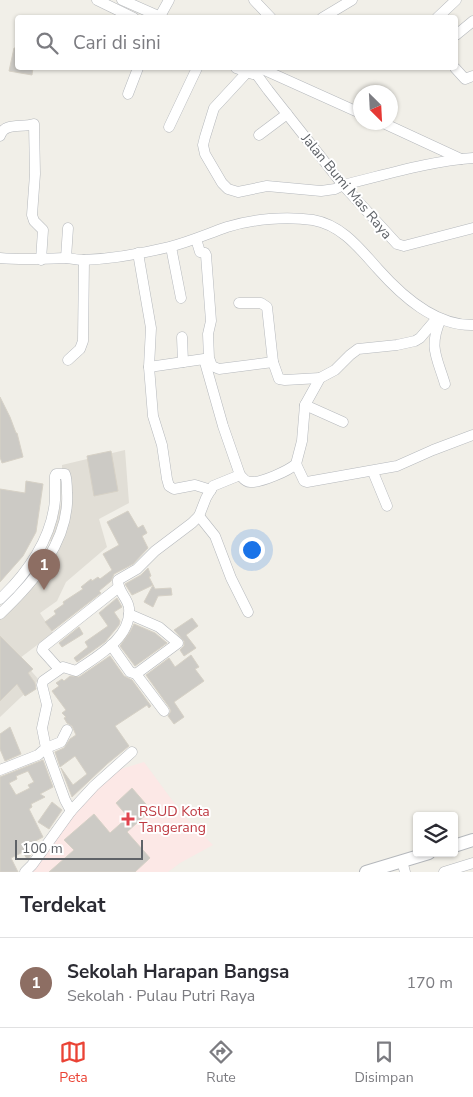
<!DOCTYPE html>
<html lang="id">
<head>
<meta charset="utf-8">
<style>
	:root { --surface:#fff; --page:#f7f7f7; --text:#2b2b33; --muted:#7c7c81; --line:#e1e1e2; --accent:#ea4335 }
	body { margin:0; font-family:"Nunito Sans",sans-serif; background:var(--page); color:var(--text) }
	.controls { position:absolute; right:15px; bottom:15px; display:grid; overflow:hidden; border-radius:5px; box-shadow:0 1px 4px #0004 }
	.controls button { width:45px; height:45px; display:grid; place-items:center; padding:0; border:0; border-bottom:1px solid var(--line); background:var(--surface); color:var(--text); font:25px sans-serif }
	.compass { position:absolute; left:353px; top:85px; width:45px; height:45px; border-radius:50%; background:var(--surface); box-shadow:0 1px 4px #0004; rotate:156deg }
	.scale { position:absolute; left:15px; bottom:12px; width:128px; box-sizing:border-box; padding-left:5px; border:2px solid #5f6368; border-top:0; font-size:14px; line-height:18px; white-space:nowrap; color:#5f6368; -webkit-text-stroke:4px #fff; paint-order:stroke }
	.you { position:absolute; left:251px; top:549px; width:18px; height:18px; margin:-12px; border:4px solid #fff; border-radius:50%; background:#1a73e8; box-shadow:0 0 0 8px #1a73e833 }
	.badge { display:grid; place-items:center; width:32px; height:32px; border-radius:50%; background:var(--accent); color:#fff; font-size:16px; font-weight:700 }
	.pin { position:absolute; translate:-50% -41px; filter:drop-shadow(0 1px 2px #0008) }
	.pin::after { content:''; position:absolute; top:26px; width:18px; height:15px; background:inherit; clip-path:polygon(0 0,100% 0,50% 100%) }
	.list { margin:0; padding:0; list-style:none }
	h2 { display:flex; justify-content:space-between; align-items:center; height:65px; margin:0; padding:0 20px; font-size:21px }
	h2 small { font-size:16px; font-weight:400; color:var(--muted) }
	.list li { display:grid; grid-template-columns:32px 1fr auto; gap:15px; align-items:center; box-sizing:border-box; height:90px; padding:0 20px; border-top:1px solid var(--line) }
	.list b { display:block; font-size:19px; white-space:nowrap }
	.list p { margin:0; font-size:16px; white-space:nowrap; color:var(--muted) }
	.list em { font-size:16px; font-style:normal; color:var(--muted) }
	.icon { flex:none; width:28px; height:28px; fill:none; stroke:currentColor; stroke-width:2; stroke-linecap:round; stroke-linejoin:round }
	.map { position:relative; flex:none; width:473px; height:872px; overflow:hidden }
	.search { position:absolute; background:var(--surface); box-shadow:0 1px 4px #0004; left:15px; right:15px; top:15px; height:55px; display:flex; align-items:center; gap:12px; box-sizing:border-box; padding:0 18px; border-radius:5px; color:var(--muted); font-size:19px }
	.sheet { height:155px; background:var(--surface) }
	nav { display:flex; justify-content:space-around; align-items:center; box-sizing:border-box; height:70px; border-top:1px solid var(--line); background:var(--surface); font-size:14px; color:var(--muted) }
	nav a { display:grid; justify-items:center; gap:2px }
	nav .on { color:var(--accent) }
	.map>svg:first-child { display:block }
</style>
</head>
<body>
<div class="map">
<svg width="473" height="872" viewBox="0 0 473 872">
	<rect width="100%" height="100%" fill="#f1efe8"/>
	<path fill="#e1ded6" d="M125 450 129 503 99 519 107 547 66 582 57 601 40 613 53 633 20 658 39 680 0 717V617L56 543 50 541 62 500V465Z"/>
	<path fill="#fce8e6" d="M144 762 183 815 213 845 180 863 168 872H30L66 823 114 771Z"/>
	<g fill="#cccac5" stroke="#d6d1c6" fill-rule="evenodd">
		<path d="M14 48H18V68H33L32 75 9 71Z"/>
		<path d="M0 397 10 417 16 433H17L23 457 2 463 0 457Z"/>
		<path d="M111 451 118 491 94 496 87 456Z"/>
		<path d="M26 481 43 484 36 532 23 556 0 582V489L25 493Z"/>
		<path d="M128 511 138 528 143 525 147 533 142 536 148 548 133 564 114 574 111 581 99 591 101 593 52 631 45 622 56 614 54 611 64 604 63 602 83 589 81 587 91 579 92 581 98 577 100 579 112 570 103 554 119 545 107 522Z"/>
		<path d="M148 568 151 576 149 577 155 589 171 588 172 595 158 596 153 607 144 602 153 585 132 595 125 584 141 575Z"/>
		<path d="M117 598 122 607 114 612 120 621 119 625 105 642 77 662 74 658 88 647 85 642 108 626 99 613Z"/>
		<path d="M192 618 198 626 186 635 196 648 184 656 180 650 184 646V641L174 630Z"/>
		<path d="M134 624 155 633 167 643 135 666 120 646 130 632Z"/>
		<path d="M79 627 83 634 62 647 59 643Z"/>
		<path d="M0 636 33 669 28 673 35 683 36 689 25 696 17 684 0 701Z"/>
		<path d="M191 655 199 667 195 669 204 681 174 702 184 717 174 724 168 716 171 711 169 707 146 675 169 658 175 667Z"/>
		<path d="M110 656 124 676 132 680 151 706 149 708 147 705 115 726 129 746 107 764 72 797 61 768 73 785 87 774 75 756 60 767 55 752 64 748 70 739 76 735 72 726 67 723 64 718 66 717 62 713 66 710 52 691 59 686 56 683 62 679 64 681 70 676 79 677Z"/>
		<path d="M10 727 21 754 5 761 0 749V734Z"/>
		<path d="M43 760 53 787 40 794 45 797 31 804 32 807 29 809 43 837 28 845 32 853 29 858 27 859 23 852 11 858 18 872H0V777ZM28 771 34 782 28 785 30 788 16 795 9 783 17 779 16 776Z"/>
		<path d="M132 788 151 810 127 832 150 858 135 872H49L74 850 64 840 94 814 110 833 128 817 116 803Z"/>
		<path d="M52 802 62 810 49 829 38 822Z"/>
	</g>
	<g fill="none" stroke-linecap="round" stroke-linejoin="round">
		<defs>
			<g id="minor">
				<path d="M97 0 134 18"/>
				<path d="M122 0 163 18"/>
				<path d="M254 0 271 18"/>
				<path d="M159 18 169 0"/>
				<path d="M322 18 352 0"/>
				<path d="M437 18 456 0"/>
				<path d="M456 35 473 21"/>
				<path d="M236 68 253 74"/>
				<path d="M251 68 214 108 205 137 203 145 205 154 222 183 228 189 238 192 267 186 321 191 335 189 343 185C385 175 430 161 473 158"/>
				<path d="M254 68 257 75 268 90 343 185 397 244 404 246 473 228"/>
				<path d="M260 68 360 113"/>
				<path d="M455 68 465 79 473 76"/>
				<path d="M128 94 138 68"/>
				<path d="M381 122 461 159"/>
				<path d="M169 127 197 68"/>
				<path d="M259 135 287 114"/>
				<path d="M0 136C4 122 22 128 34 124L35 174 32 215 34 221 43 230 41 260"/>
				<path d="M196 239 200 252 205 253 206 255 211 321 208 334 209 358 212 366 219 369 273 362"/>
				<path d="M171 247 181 298"/>
				<path d="M138 253 151 328 149 367 153 416 162 445 167 479 169 486 174 489 195 485 211 490"/>
				<path d="M0 258C22 260 43 259 64 258 71 258 77 260 83 260 109 259 144 253 169 247 189 242 207 234 227 227 253 219 285 216 313 220 342 225 360 249 378 269 402 296 435 326 473 325"/>
				<path d="M66 258 68 228"/>
				<path d="M239 303H261L267 307 273 362 279 379 285 380 320 378"/>
				<path d="M441 319C428 347 437 357 445 384"/>
				<path d="M182 337 183 362"/>
				<path d="M68 360 80 349 83 341 84 260"/>
				<path d="M149 367 204 359 223 426 240 475C243 478 245 482 250 482 261 483 288 471 296 464L302 441 305 405 320 378 335 370 350 355 358 349 397 345 415 341 420 338 437 318"/>
				<path d="M305 405 343 422"/>
				<path d="M296 464 304 481 307 482 397 466 433 450 473 435"/>
				<path d="M373 472 387 506"/>
				<path d="M199 516 215 536 231 578 248 612"/>
				<path d="M0 599C27 574 52 538 55 500 55 492 55 484 55 476L56 474H65C67 479 67 486 67 493 70 541 33 583 0 614"/>
				<path d="M129 614 159 627 178 643 136 674"/>
				<path d="M111 645 130 672 136 674 164 711"/>
				<path d="M59 669 42 650 43 647 119 587"/>
				<path d="M67 730 61 742 46 748 65 800 71 811 94 786 132 752"/>
				<path d="M0 770 38 755 46 748 42 728 47 705 42 685 43 681 63 667 76 671C96 657 132 638 129 608 128 598 117 591 118 580L137 569 155 551 192 523 199 516 206 498 213 486 240 475"/>
				<path d="M402 861 405 872"/>
				<path d="M25 872 32 865 71 811"/>
				<path d="M444 872 473 863"/>
			</g>
			<g id="tertiary">
				<path d="M454 846 473 840"/>
				<path d="M366 872 429 853"/>
			</g>
		</defs>
		<use href="#minor" stroke="#b5b8bc" stroke-width="11"/>
		<use href="#tertiary" stroke="#b5b8bc" stroke-width="14"/>
		<use href="#minor" stroke="#fff" stroke-width="10"/>
		<use href="#tertiary" stroke="#fff" stroke-width="12"/>
	</g>
	<path fill="#e0444e" stroke="#fff" stroke-width="2" d="M125.5 811.5h5v5h5v5h-5v5h-5v-5h-5v-5h5z"/>
	<g text-anchor="middle" stroke-width="4" stroke-linejoin="round" paint-order="stroke">
		<g font-size="14" fill="#5f6368" stroke="#fff">
			<text transform="translate(347 186) rotate(50)" y="5">Jalan Bumi Mas Raya</text>
		</g>
		<g font-size="14" fill="#be3a42" stroke="#fff" text-anchor="start">
			<text x="139" y="816">RSUD Kota<tspan x="139" dy="16">Tangerang</tspan></text>
		</g>
	</g>
</svg>
<div class="controls">
<button><svg class="icon" aria-label="layers" viewBox="0 0 24 24"><path d="M12 4l9 5-9 5-9-5zM3 14l9 5 9-5"/></svg></button>
</div>
<svg class="compass" viewBox="-18 -18 36 36"><path d="M0-13l5 13h-10z" fill="#e53935"/><path d="M0 13l5-13h-10z" fill="#7c7c81"/></svg>
<div class="scale">100 m</div>
<div class="you"></div>
<div class="pin badge" style="left:44px;top:590px;background:#8d6e63">1</div>
<div class="search"><svg class="icon" aria-label="search" viewBox="0 0 24 24"><circle cx="10" cy="10" r="6"/><path d="M15 15l6 6"/></svg>Cari di sini</div>
</div>
<section class="sheet">
<h2>Terdekat<small></small></h2>
<ul class="list">
<li><span class="badge" style="background:#8d6e63">1</span><div><b>Sekolah Harapan Bangsa</b><p>Sekolah · Pulau Putri Raya</p></div><em>170 m</em></li>
</ul>
</section>
<nav>
<a class="on"><svg class="icon" aria-label="map" viewBox="0 0 24 24"><path d="M3 6l6-2 6 2 6-2v14l-6 2-6-2-6 2zM9 4v14M15 6v14"/></svg>Peta</a>
<a><svg class="icon" aria-label="directions" viewBox="0 0 24 24"><path d="M12 3l9 9-9 9-9-9zM9 14v-3h6M13 9l2 2-2 2"/></svg>Rute</a>
<a><svg class="icon" aria-label="saved" viewBox="0 0 24 24"><path d="M7 4h10v16l-5-4-5 4z"/></svg>Disimpan</a>
</nav>
</body>
</html>
